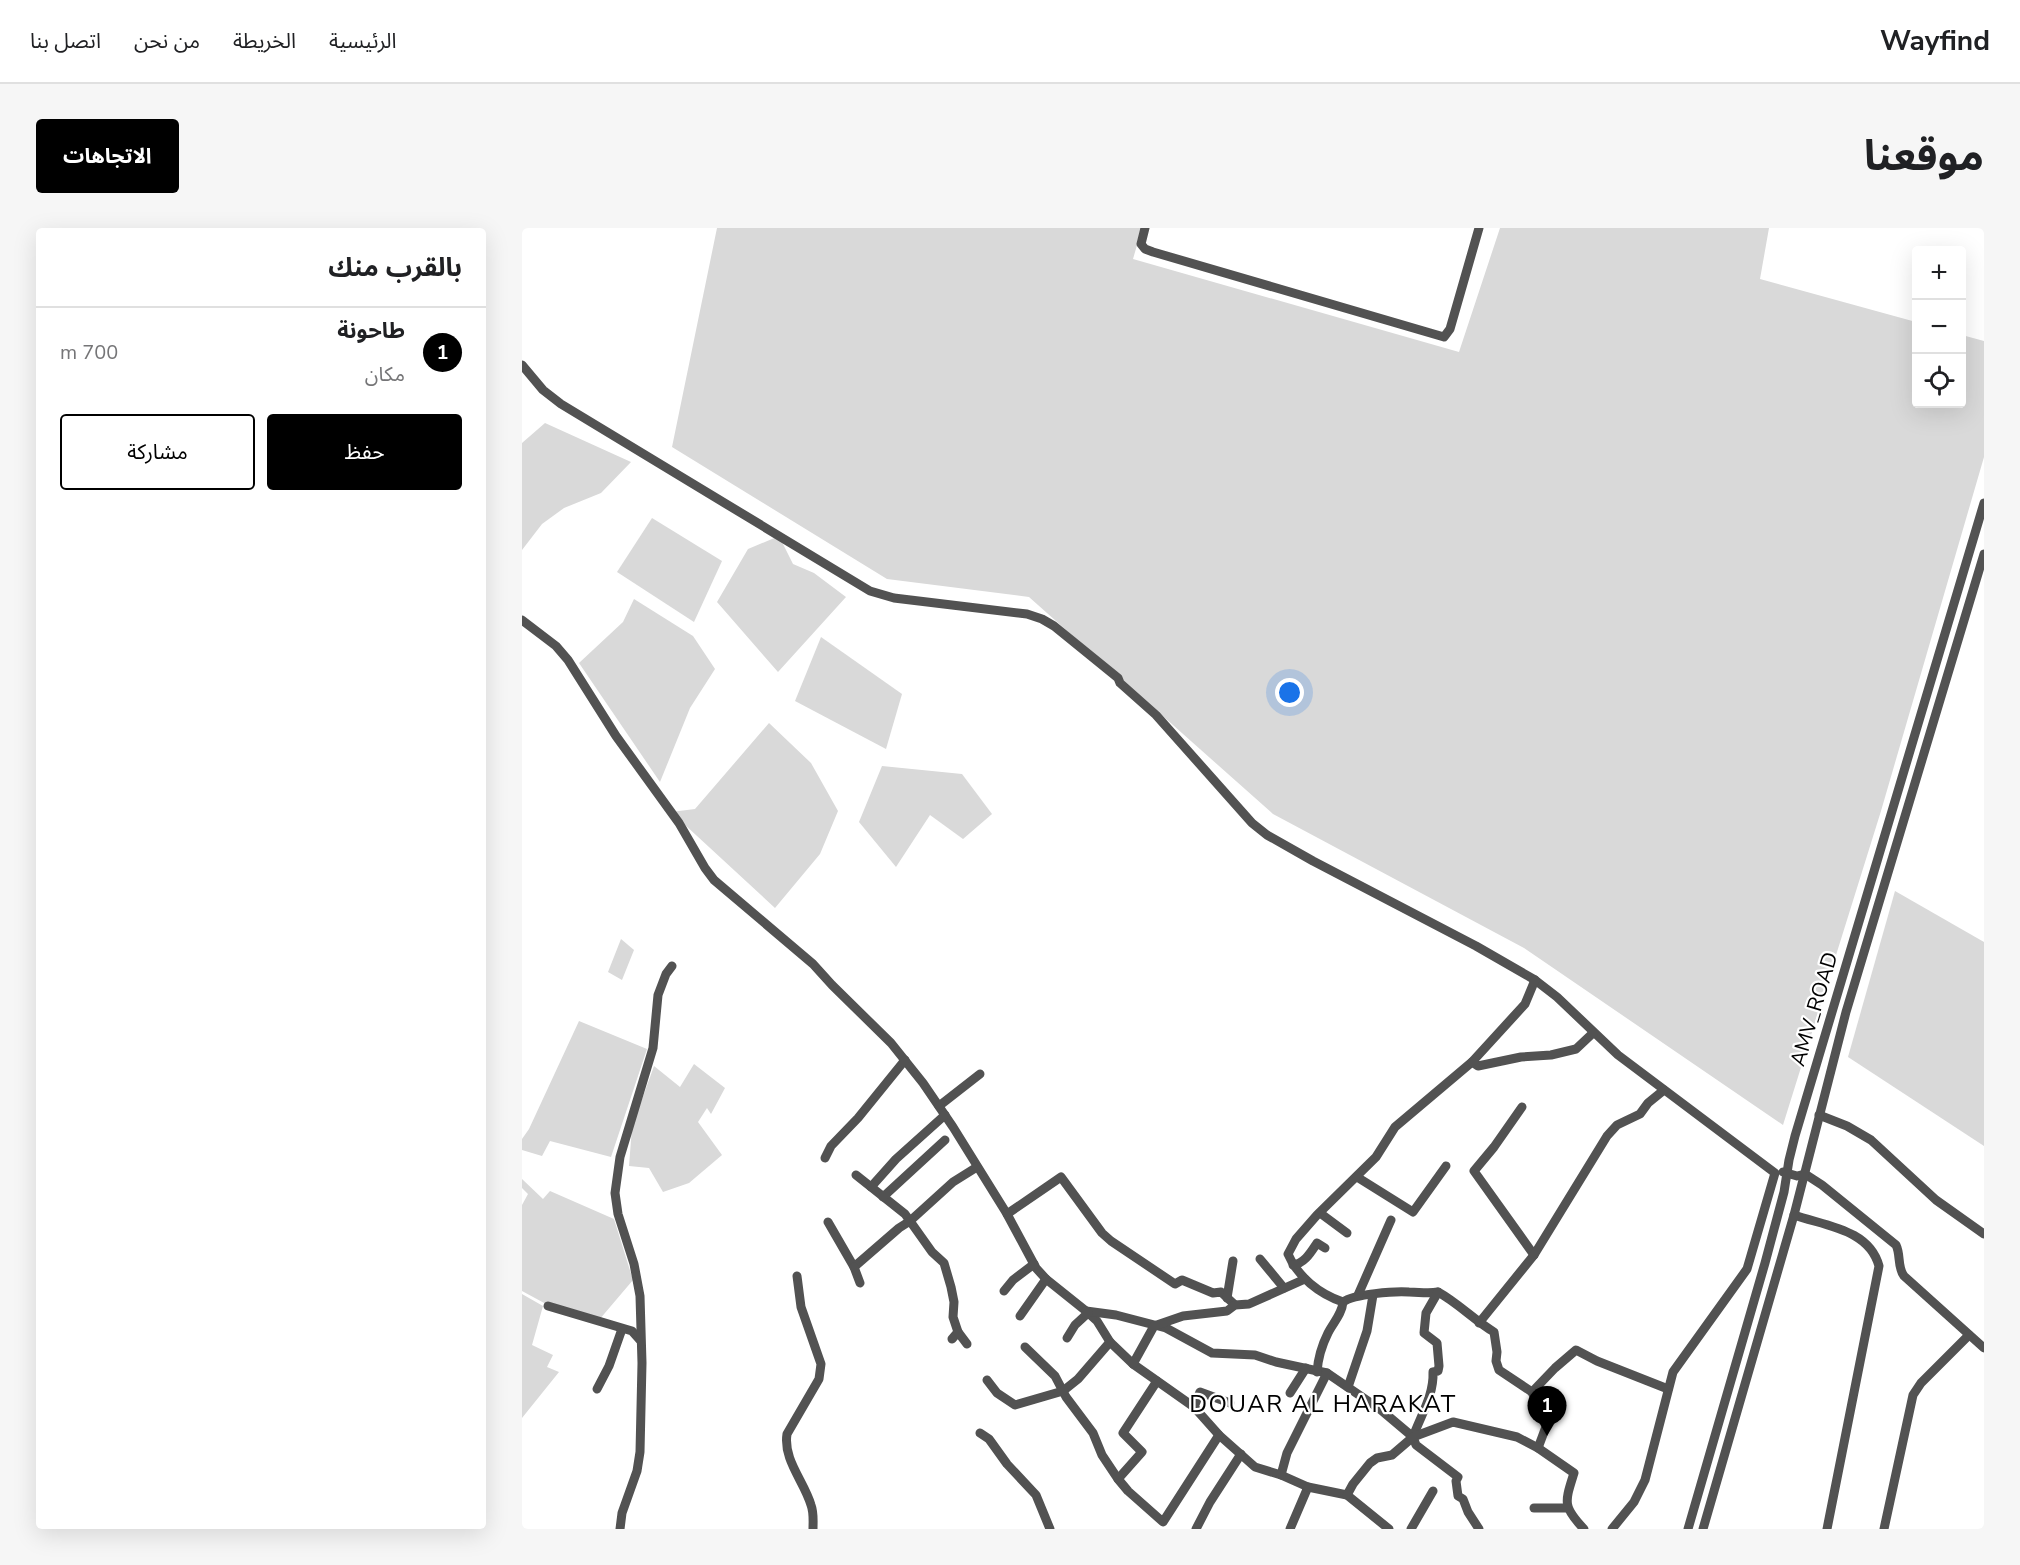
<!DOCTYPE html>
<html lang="ar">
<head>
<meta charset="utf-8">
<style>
	:root { --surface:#fff; --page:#f6f6f6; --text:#202124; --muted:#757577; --line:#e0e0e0; --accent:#000 }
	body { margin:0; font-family:"Nunito Sans","Noto Sans Arabic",sans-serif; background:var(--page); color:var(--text); direction:rtl }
	.controls { position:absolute; right:18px; top:18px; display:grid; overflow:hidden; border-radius:6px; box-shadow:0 6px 24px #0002 }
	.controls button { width:54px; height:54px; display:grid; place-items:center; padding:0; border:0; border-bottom:2px solid var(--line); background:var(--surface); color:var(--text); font:30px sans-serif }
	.you { position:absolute; left:768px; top:465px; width:21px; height:21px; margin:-15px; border:4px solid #fff; border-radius:50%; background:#1a73e8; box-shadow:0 0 0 9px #1a73e833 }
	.badge { display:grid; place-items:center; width:39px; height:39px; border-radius:50%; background:var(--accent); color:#fff; font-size:20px; font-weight:700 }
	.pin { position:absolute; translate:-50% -50px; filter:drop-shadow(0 2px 3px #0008) }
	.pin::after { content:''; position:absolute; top:32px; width:21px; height:18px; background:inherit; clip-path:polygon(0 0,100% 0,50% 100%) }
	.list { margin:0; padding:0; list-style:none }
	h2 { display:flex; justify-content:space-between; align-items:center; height:78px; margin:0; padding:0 24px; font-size:26px }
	h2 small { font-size:20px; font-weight:400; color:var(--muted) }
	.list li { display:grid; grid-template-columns:39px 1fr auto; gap:18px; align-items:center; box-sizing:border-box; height:90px; padding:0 24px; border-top:2px solid var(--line) }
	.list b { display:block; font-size:22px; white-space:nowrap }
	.list p { margin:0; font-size:20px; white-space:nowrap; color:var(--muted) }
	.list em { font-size:20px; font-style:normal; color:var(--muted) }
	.actions { display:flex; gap:12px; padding:18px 24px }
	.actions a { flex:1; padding:14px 0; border:2px solid var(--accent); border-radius:6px; text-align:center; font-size:21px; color:var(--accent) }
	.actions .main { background:var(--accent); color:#fff }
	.icon { flex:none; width:33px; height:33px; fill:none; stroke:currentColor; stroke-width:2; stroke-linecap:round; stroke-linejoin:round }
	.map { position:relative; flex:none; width:1462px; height:1301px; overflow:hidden; direction:ltr; border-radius:6px }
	header { display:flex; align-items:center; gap:36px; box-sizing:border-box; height:84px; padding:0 30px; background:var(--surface); border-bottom:2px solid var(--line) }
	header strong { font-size:28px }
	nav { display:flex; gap:33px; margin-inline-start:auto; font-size:21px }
	.intro { display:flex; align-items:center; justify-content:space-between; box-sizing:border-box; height:144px; padding:0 36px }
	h1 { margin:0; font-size:42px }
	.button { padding:15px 27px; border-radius:6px; background:var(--accent); color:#fff; font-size:21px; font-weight:700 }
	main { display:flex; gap:36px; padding:0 36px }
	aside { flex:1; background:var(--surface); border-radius:6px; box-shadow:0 6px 24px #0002 }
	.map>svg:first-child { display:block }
</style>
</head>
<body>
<header>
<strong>Wayfind</strong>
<nav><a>الرئيسية</a><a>الخريطة</a><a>من نحن</a><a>اتصل بنا</a></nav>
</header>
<div class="intro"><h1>موقعنا</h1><a class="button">الاتجاهات</a></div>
<main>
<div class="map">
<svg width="1462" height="1301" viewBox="0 0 1462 1301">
	<rect width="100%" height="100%" fill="#fff"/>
	<g fill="#d9d9d9">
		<path d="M195 0H620L611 31 937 124 978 0H1247L1238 51 1394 94V176H1440V107L1462 113V229L1359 583 1261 897 1002 720 751 586 507 369 365 351 150 219Z"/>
		<path d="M23 195 109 234 79 265 42 280 20 296 0 322V215Z"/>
		<path d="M130 290 200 333 172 394 95 344Z"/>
		<path d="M257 308 271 336 292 345 324 369 256 444 195 374 226 321Z"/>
		<path d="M112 371 171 408 193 441 168 480 138 554 57 435 101 394Z"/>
		<path d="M299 409 380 466 364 521 273 473Z"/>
		<path d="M247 495 289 535 316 583 298 626 253 680 149 584 173 581Z"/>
		<path d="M360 538 440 546 470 586 441 611 408 587 374 639 337 594Z"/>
		<path d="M1373 663 1462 714V918L1326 829Z"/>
		<path d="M99 711 112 722 100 752 86 744Z"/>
		<path d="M57 793 125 821 89 929 28 913 20 928 0 922V911L7 901Z"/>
		<path d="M172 836 203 860 189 886 185 880 176 894 200 927 167 955 141 964 127 940 107 938 110 899 132 838 158 859Z"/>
		<path d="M0 951 21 971 28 963 92 991 111 1052 77 1092 24 1076 0 1063V977L6 966 0 960Z"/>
		<path d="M0 1066 21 1078 10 1117 31 1127 25 1139 37 1144 0 1190Z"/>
	</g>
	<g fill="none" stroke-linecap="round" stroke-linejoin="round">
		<g stroke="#525252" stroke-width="9">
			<path d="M623 0 619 16 623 21 631 24 922 109 928 101 957 0"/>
			<path d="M0 137 21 162 39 176 348 363 372 370 505 386 520 391 532 398 596 450 598 455 634 487 730 595 745 607 791 633 954 718 1013 752 1035 769 1096 827 1253 945 1225 1041 1151 1144 1123 1252 1112 1274 1090 1301"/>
			<path d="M0 392 34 418 46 432 94 508 157 595 183 640 192 652 291 736 310 757 369 815 401 855 431 899 485 986 514 1040 524 1051 564 1083 575 1093 588 1114 611 1136 672 1179 697 1207 733 1239 759 1247 786 1259 768 1301"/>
			<path d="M1013 752 1003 776 950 834 873 899 854 929 795 987 774 1011 766 1026C776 1049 797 1066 821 1074 832 1066 873 1063 887 1064 897 1064 906 1066 916 1064 936 1075 952 1092 972 1104L975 1124 974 1133 977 1142 1010 1164 1033 1140 1054 1122 1075 1133 1146 1161"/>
			<path d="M950 834 956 838 999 829 1029 827 1054 821 1071 805"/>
			<path d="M417 878 458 846"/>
			<path d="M1000 879 972 919 952 943 1012 1027"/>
			<path d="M1297 887 1325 898 1349 912 1414 972 1462 1006"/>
			<path d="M303 930 309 918 336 890 383 832"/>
			<path d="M1261 944 1275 948 1283 946 1300 957 1374 1017C1379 1027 1375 1039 1382 1048L1462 1120"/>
			<path d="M334 947 383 986 410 1024 422 1035 429 1059 432 1074 431 1089 436 1104 430 1111"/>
			<path d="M835 949 891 984 924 938"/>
			<path d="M349 959 374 931 423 887"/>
			<path d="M361 969 423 912"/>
			<path d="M798 985 825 1005"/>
			<path d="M485 986 539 949 580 1005 589 1013 653 1056 660 1052 691 1065 699 1064 713 1077"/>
			<path d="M1272 987C1303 998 1347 1001 1357 1038L1305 1301"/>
			<path d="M306 994 332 1039 377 1000 388 993 431 954 455 939"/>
			<path d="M738 1031 762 1060"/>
			<path d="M771 1037C783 1035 789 1024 795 1015L803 1020"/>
			<path d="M332 1039 338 1055"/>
			<path d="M275 1048 279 1079 299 1136 297 1151 265 1206C261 1232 282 1253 289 1277 292 1285 291 1293 291 1301"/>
			<path d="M482 1063 491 1052 512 1036"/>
			<path d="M836 1067 869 992"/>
			<path d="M705 1070 711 1033"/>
			<path d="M26 1078 110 1103 118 1112"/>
			<path d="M564 1083 594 1087 644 1100 690 1125 733 1127 754 1134 805 1145 859 1182 891 1209 894 1217 936 1249 934 1253 936 1268 941 1271 946 1284 957 1301"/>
			<path d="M498 1088 524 1051"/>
			<path d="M957 1095 1012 1027 1085 908 1095 897 1118 886 1126 875 1142 862"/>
			<path d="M436 1104 445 1116"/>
			<path d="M545 1110 553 1097 566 1085"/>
			<path d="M503 1119 533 1148 544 1169 571 1205 580 1227 596 1251 606 1263 641 1294 697 1207"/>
			<path d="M611 1136 632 1098 661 1088 705 1083 713 1077 727 1076 783 1051"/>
			<path d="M795 1144C796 1130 800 1117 806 1105 811 1095 820 1086 821 1074"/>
			<path d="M465 1152 475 1165 493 1177 541 1163 556 1151 588 1114"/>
			<path d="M826 1159 845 1103 851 1067"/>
			<path d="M75 1161 87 1138 100 1101"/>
			<path d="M1010 1164 1025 1196 1016 1220"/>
			<path d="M768 1165 784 1140"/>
			<path d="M672 1179 678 1164 708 1175"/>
			<path d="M458 1205 467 1211 485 1236 514 1267 528 1301"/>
			<path d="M891 1209C899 1187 912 1167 911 1144L916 1143 917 1138 915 1115 902 1105 904 1085 916 1064"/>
			<path d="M759 1247 765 1225 805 1145"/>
			<path d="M596 1251 620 1224 601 1205 635 1153"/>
			<path d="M786 1259 825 1267 867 1301"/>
			<path d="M825 1267 831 1256 848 1235 855 1230 870 1227 891 1209 931 1194 995 1209 1016 1220 1052 1245C1043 1274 1040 1278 1062 1301"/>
			<path d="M1012 1280H1045"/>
			<path d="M98 1301 100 1285 115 1243 118 1224 120 1135 118 1068 112 1036 96 986 93 965 98 929 131 820 136 767 144 746 150 738"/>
			<path d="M674 1301 688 1274 719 1226"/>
			<path d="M889 1301 911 1263"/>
			<path d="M1166 1301 1243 1035 1262 964 1267 932 1273 908 1462 275"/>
			<path d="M1181 1301 1272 987 1324 784 1462 326"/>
			<path d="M1362 1301 1391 1167 1399 1155 1447 1107"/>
		</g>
	</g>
	<g text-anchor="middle" stroke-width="4.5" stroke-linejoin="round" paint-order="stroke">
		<g font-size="21" fill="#000" stroke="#fff">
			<text transform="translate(1292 781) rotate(-73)" y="7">AMV_ROAD</text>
		</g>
		<g font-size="24" letter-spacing="1.5" fill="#000" stroke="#fff">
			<text x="801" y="1184">DOUAR AL HARAKAT</text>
		</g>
	</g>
</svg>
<div class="controls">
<button>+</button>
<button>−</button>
<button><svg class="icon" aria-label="locate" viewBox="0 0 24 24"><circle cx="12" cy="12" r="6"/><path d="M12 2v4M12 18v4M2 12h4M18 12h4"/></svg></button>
</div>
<div class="you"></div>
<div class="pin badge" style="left:1025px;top:1208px">1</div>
</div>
<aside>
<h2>بالقرب منك<small></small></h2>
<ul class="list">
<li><span class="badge">1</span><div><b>طاحونة</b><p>مكان</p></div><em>700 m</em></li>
</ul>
<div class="actions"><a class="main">حفظ</a><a>مشاركة</a></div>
</aside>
</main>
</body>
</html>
